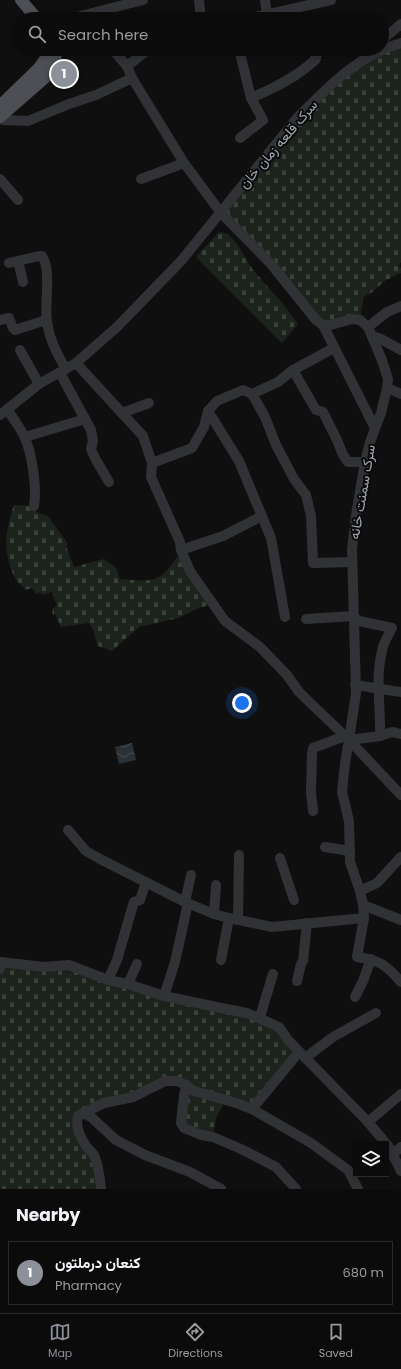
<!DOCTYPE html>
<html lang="en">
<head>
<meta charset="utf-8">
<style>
	:root { --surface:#0b0b0c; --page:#141415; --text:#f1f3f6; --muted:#9a9b9d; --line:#2b2b2d; --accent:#8c9099 }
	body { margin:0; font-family:Poppins,Vazirmatn,sans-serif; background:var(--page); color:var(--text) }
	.controls { position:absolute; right:12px; bottom:12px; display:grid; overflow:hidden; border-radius:0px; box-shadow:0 2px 6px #0003 }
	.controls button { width:36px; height:36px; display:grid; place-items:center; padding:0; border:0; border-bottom:1px solid var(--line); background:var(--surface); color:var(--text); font:20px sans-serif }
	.you { position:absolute; left:242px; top:703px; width:14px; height:14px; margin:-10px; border:3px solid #fff; border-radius:50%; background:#1a73e8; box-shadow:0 0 0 6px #1a73e833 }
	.badge { display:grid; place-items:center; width:26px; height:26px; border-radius:50%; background:var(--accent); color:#fff; font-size:13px; font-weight:700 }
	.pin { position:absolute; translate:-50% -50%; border:2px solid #fff; box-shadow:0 1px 4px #0006 }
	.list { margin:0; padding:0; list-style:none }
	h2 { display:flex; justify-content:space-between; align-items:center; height:52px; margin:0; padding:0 16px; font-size:17px }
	h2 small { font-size:13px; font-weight:400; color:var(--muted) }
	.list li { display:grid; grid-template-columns:26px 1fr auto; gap:12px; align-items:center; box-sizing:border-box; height:64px; margin:0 8px 8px; padding:0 8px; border:1px solid var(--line); border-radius:0px }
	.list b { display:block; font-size:15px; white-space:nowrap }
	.list p { margin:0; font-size:13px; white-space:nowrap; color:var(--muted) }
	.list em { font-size:13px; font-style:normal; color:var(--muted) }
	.icon { flex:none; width:22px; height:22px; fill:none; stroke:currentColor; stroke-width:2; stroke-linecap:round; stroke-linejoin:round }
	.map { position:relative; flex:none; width:401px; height:1189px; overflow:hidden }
	.search { position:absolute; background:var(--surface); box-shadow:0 2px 6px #0003; left:12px; right:12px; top:12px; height:44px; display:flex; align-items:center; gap:10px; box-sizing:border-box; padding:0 14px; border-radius:22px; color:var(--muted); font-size:15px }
	.sheet { height:124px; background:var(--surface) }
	nav { display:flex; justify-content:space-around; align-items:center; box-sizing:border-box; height:56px; border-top:1px solid var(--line); background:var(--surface); font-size:11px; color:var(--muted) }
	nav a { display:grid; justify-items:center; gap:2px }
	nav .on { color:var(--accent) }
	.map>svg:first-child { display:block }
</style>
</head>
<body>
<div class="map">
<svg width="401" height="1189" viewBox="0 0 401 1189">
	<defs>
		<pattern id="cemetery-stones" width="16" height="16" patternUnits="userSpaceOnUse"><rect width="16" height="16" fill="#1c231c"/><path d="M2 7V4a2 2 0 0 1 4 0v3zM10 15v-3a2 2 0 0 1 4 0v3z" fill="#3a403a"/></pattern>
		<pattern id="water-waves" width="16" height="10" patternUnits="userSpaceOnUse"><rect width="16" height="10" fill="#2a3238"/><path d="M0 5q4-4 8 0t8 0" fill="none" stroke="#464d52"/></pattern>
	</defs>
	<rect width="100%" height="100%" fill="#0f0f10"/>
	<g fill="url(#cemetery-stones)">
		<path d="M401 43V262L398 266 401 268V273L386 280 371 293 363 297 360 320 323 325 221 213 275 145 354 65Z"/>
		<path d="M219 232 228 234 237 244 253 270 284 305 298 324 282 343 196 257Z"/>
		<path d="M14 505 33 506 36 509V512L48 516 68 544 66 546 74 567 104 559 116 568 120 579C150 581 159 585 177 557H184L213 604 199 608 178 618 139 627 112 651 98 646C95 638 94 629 89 623L61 627 55 614 53 615 52 609 57 606 52 592 42 595 40 592 36 594 32 588 25 590C23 585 17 583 15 578 2 551 5 532 14 505Z"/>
		<path d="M1 962 63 965 221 1008 279 1027 299 1052 252 1109 225 1100 216 1119 213 1137 184 1128 186 1085 177 1081 104 1103 77 1120 93 1154 101 1189H0V969Z"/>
	</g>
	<path fill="url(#water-waves)" d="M132 743 136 760 119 764 115 747Z"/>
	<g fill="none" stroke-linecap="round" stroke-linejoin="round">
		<g stroke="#313235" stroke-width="10">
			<path d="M199 0 201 19"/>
			<path d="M265 0 267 15"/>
			<path d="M69 19 143 0"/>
			<path d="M247 19 331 0"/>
			<path d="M382 40 401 24"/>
			<path d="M112 49 127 66 132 78 184 163 221 213 271 264 316 320 323 325H331L352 319 360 320 368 327 382 360 388 379 387 388 381 413 370 442 365 462 356 515 352 549 356 693 349 740 401 795"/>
			<path d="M239 49 251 98 263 120 240 138"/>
			<path d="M127 66 149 49"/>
			<path d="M251 98C275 88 297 77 316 59L315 55 325 49"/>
			<path d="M2 116 3 120 28 121 69 104 96 95 132 78"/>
			<path d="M0 179 18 200"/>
			<path d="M141 179 184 163"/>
			<path d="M18 261 23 282"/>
			<path d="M9 263 39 256H42C52 271 44 303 47 321 49 339 57 354 66 369"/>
			<path d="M0 320 9 318 13 328 15 330 46 320"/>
			<path d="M323 325 375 428"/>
			<path d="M368 327 387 312 401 306"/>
			<path d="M372 336 379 338 401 350"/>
			<path d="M20 350 39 384"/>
			<path d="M76 363 143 436 152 463 151 477 180 542 181 550 190 571 225 621 260 647 287 675 299 692 349 740"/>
			<path d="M293 370 316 410 323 412 337 440 343 455 348 462H365"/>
			<path d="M60 373 91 430 93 441 91 449 96 460 109 482"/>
			<path d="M387 388 401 394"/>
			<path d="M252 394 265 417 276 445 294 479 306 495 311 516 313 563 352 562"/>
			<path d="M8 410C13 419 20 427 24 436 32 452 37 488 34 506"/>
			<path d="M208 411 239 461 271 538 285 617"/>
			<path d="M122 413 149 403"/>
			<path d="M0 415 39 384 76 363 117 327 181 261 298 117C328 87 359 54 401 43"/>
			<path d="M25 437 85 419"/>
			<path d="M152 463 192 448 204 427 208 411 217 401 243 390 252 394 278 382 293 370 334 348"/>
			<path d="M181 550 223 536 262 516"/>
			<path d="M306 619 353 616 359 621 392 628C388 636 383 643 382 651 375 679 381 708 380 736"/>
			<path d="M355 685 401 692"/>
			<path d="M349 740 345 763 342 792 349 821 350 862 360 891 363 905 364 918 357 957C380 960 386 965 401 982"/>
			<path d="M349 740 380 736 392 732 401 734"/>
			<path d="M313 811 311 792 312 754 313 748 345 736"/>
			<path d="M68 830 86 851 100 859 185 902 214 914 229 918 272 927 364 918"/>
			<path d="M325 847 350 851"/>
			<path d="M280 858 294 900"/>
			<path d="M360 891 377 883 401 857"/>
			<path d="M185 902 191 875"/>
			<path d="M363 905 401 920"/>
			<path d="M214 914 216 885"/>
			<path d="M238 920 239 855"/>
			<path d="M221 960 229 918"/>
			<path d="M0 969 1 962 44 967 69 965 108 980 128 984 164 996 221 1008 247 1013 279 1027 288 1040 368 1122 389 1147 401 1171"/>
			<path d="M108 980 117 960 133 905 134 902 140 900 146 882"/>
			<path d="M297 981 301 964 303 961 307 923"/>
			<path d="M128 984 137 964"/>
			<path d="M164 996 175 962 188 903"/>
			<path d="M355 997 363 981 371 959"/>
			<path d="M260 1017 273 974"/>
			<path d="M305 1058 333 1037 376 1013"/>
			<path d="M186 1085 184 1096 181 1123 184 1128 201 1135 213 1137 241 1149 276 1167 296 1189"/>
			<path d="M252 1109 299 1052"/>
			<path d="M83 1113 91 1117 116 1140 145 1155 190 1172 221 1189"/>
			<path d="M368 1122 401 1094"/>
			<path d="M393 1154 401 1147"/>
			<path d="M101 1189C100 1178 99 1166 94 1155 92 1152 88 1149 86 1146 80 1137 75 1127 78 1116L104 1103 133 1097 165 1081H177L186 1085 194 1091 236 1103 252 1109 311 1143 348 1170 358 1189"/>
		</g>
		<g stroke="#4d4f54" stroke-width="12">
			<path d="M21 0 37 19"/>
			<path d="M0 106 39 68 48 55V49"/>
			<path d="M0 117 48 75C54 66 57 60 55 49"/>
		</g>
	</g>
	<g text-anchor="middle" stroke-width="4" stroke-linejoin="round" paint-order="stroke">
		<g font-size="14" fill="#a1a7b0" stroke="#0a0a0b">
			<text transform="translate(278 144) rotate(-49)" y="5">سرک قلعه زمان خان</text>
			<text transform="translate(362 492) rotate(-80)" y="5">سرک سمنت خانه</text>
		</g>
	</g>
</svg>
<div class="controls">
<button><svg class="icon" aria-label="layers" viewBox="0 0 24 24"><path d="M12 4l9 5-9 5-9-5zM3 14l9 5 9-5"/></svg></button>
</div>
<div class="you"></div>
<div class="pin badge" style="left:64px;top:74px">1</div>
<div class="search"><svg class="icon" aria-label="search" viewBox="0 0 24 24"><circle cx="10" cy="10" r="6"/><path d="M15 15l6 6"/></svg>Search here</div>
</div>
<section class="sheet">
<h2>Nearby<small></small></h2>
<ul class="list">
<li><span class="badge">1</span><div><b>کنعان درملتون</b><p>Pharmacy</p></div><em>680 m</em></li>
</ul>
</section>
<nav>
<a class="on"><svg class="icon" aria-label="map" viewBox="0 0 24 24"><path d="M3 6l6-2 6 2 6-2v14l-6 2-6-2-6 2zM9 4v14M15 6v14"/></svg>Map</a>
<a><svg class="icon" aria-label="directions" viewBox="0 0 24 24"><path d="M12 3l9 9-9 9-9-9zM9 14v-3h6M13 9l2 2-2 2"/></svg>Directions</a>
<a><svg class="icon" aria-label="saved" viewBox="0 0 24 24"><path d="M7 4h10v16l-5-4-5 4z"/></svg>Saved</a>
</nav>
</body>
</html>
